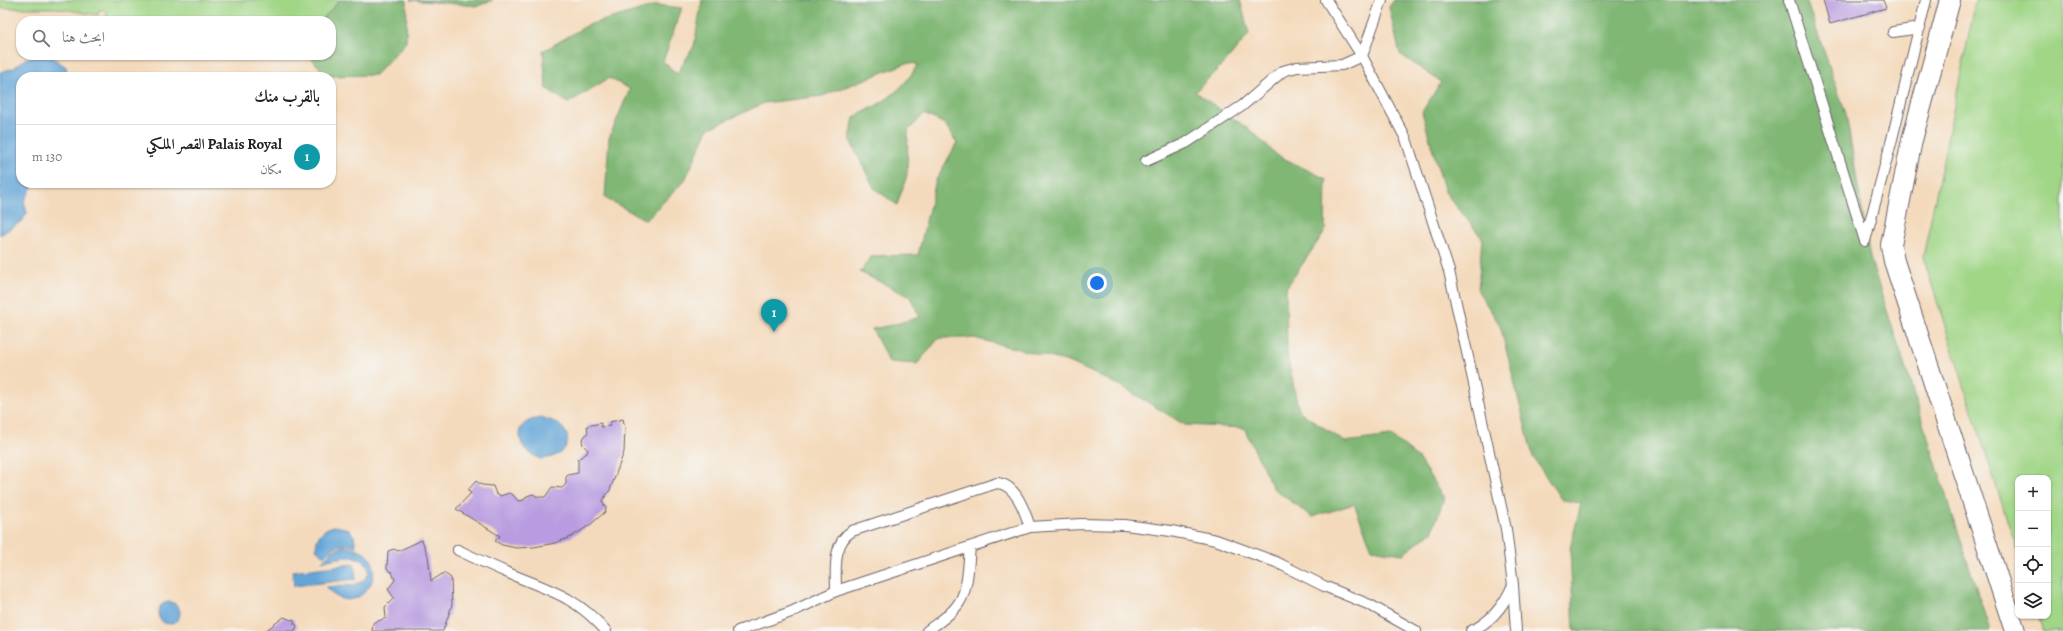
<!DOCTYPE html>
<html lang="ar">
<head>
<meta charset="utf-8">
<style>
	:root { --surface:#fff; --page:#f6f6f6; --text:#222; --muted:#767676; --line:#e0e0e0; --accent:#d93025 }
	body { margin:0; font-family:Alegreya,Amiri,serif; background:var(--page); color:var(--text); direction:rtl }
	.controls { position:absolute; right:12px; bottom:12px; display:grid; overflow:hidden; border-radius:8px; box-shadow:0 1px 3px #0004 }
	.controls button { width:36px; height:36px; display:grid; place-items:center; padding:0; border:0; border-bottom:1px solid var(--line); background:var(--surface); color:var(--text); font:20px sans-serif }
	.you { position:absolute; left:1097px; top:283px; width:14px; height:14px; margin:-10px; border:3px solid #fff; border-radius:50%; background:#1a73e8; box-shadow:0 0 0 6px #1a73e833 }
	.badge { display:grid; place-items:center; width:26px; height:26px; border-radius:50%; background:var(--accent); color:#fff; font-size:13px; font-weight:700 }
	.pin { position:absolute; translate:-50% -33px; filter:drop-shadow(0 1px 2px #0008) }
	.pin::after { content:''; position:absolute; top:21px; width:14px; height:12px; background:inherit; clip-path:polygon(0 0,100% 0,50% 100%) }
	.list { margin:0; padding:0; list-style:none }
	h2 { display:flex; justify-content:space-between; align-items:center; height:52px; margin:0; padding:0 16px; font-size:17px }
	h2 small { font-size:13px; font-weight:400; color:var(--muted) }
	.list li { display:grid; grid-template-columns:26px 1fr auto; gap:12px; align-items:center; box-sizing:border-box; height:64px; padding:0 16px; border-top:1px solid var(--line) }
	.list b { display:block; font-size:15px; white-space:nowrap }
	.list p { margin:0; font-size:13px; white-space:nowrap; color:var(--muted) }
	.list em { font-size:13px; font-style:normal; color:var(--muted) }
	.icon { flex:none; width:22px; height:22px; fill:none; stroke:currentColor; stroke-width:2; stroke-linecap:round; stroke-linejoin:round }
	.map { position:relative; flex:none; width:2063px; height:631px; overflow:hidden; direction:ltr }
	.search { position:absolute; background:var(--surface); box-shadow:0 1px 3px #0004; left:16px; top:16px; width:320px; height:44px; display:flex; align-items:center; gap:10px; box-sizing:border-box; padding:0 14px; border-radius:16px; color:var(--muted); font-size:15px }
	.panel { position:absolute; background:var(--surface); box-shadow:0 1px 3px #0004; left:16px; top:72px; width:320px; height:116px; border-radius:16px; direction:rtl }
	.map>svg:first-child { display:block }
</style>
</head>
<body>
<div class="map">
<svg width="2063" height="631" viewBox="0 0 2063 631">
	<rect width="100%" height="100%" fill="#f6f6f2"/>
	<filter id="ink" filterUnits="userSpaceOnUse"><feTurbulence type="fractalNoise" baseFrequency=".025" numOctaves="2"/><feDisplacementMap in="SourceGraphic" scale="8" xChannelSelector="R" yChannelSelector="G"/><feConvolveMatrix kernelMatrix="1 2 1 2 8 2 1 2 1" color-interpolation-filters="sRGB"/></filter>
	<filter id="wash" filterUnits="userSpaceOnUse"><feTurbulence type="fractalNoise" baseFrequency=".012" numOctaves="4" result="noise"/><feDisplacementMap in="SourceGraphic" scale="16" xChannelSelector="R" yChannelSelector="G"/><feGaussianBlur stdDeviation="0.9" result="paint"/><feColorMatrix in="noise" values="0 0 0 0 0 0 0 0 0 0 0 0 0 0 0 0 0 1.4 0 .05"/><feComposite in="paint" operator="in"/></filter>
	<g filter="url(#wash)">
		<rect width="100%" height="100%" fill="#f4dabc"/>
		<g fill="#a1d687" stroke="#627c61">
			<path d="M0 0H340L321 21H118L106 17 107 12 99 10 98 15 55 8H0Z"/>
			<path d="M1976 0H2063V631H2043L2038 616H2048V478H2018V554L1923 257Z"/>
		</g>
		<g fill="#80b774" stroke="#516c58">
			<path d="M340 0H407L406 42 375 75 327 76 308 55H331V21H321Z"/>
			<path d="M410 0H493L478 6Z"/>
			<path d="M702 0H1240L1249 34 1230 57 1195 92 1250 130 1277 155 1326 179 1325 231 1286 288 1287 355 1299 411 1345 442 1391 436 1418 458 1444 498 1432 532 1403 554 1372 549 1354 504 1312 517 1273 488 1244 428 1185 425 1121 386 1069 362 974 338H939L917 364 889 362 872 329 892 325 920 317 910 297 860 272 872 256 918 255 936 180 957 143 945 124 924 114 908 131 907 175 897 205 874 188 850 140 854 117C883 103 902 92 918 64L907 63 822 96 764 103 708 129 685 180 646 220 605 198 609 138 630 89 609 78 568 103 546 88 543 51 588 25 657 5 682 8 663 61 677 74 694 46Z"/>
			<path d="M1394 0H1806L1846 114 1870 258 1990 631H1574L1570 549 1581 504 1561 499 1533 457 1500 325 1478 291 1482 238 1445 192 1422 112 1441 82 1400 54 1389 7Z"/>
		</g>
		<g fill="#64a5d7" stroke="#436489">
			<path d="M36 55 52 57 66 67 68 77H21V183H34L24 202 27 213 22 221 0 235V72L14 68 25 59Z"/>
			<path d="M543 418C576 425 576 456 541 459 526 452 519 447 520 429 526 420 533 419 543 418Z"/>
			<path d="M335 526 349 529 354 536 356 546C343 542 333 546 324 556L316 549C316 537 322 528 335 526Z"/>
			<path d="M344 546C405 551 359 630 326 587 341 585 368 589 369 569 363 550 337 559 322 561L332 551Z"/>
			<path d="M354 564 356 579 294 586 292 571Z"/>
			<circle cx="169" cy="613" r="11"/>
		</g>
		<g id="blocks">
			<g fill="#b89be0">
				<path d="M1823 0H1883L1886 8 1830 24Z"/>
				<path d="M623 419 625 428 624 452 610 490 602 501 606 508 605 512 590 525 571 537 555 543 534 547 516 548 502 545 495 541 500 536 456 509 471 493 468 490 476 481 482 485 493 486 496 494 500 496 509 493 513 495 518 501 524 500 527 496 533 494 538 497H545L552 487 562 488 566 484V477L568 475 578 473V459L587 453 588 450 583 445 582 440 588 432 587 426 601 423V427L610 426V422Z"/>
				<path d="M422 540 428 556 431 581 444 573 451 578 452 605 443 631H372L373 623 386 618 385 607 394 598 388 589 395 580 392 572 389 571 387 568 388 551 394 549 398 551Z"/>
				<path d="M284 617 291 620 294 619V624H296L297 627 295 629 296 631H265Z"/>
			</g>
		</g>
	</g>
	<g filter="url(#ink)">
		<use href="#blocks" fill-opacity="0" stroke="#6c6268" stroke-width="1"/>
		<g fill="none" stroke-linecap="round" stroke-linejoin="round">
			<defs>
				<g id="service">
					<path d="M1382 0 1362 56 1406 139 1449 271 1506 529 1513 585 1516 631"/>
					<path d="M1789 0 1865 241 1892 139 1926 0"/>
					<path d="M1893 32 1920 28"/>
					<path d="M1146 161 1186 143 1242 106 1283 71 1297 67 1342 65 1362 56 1326 0"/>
					<path d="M458 550C474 558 490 565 506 572 547 590 575 595 606 631"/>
					<path d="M836 591C836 571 832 543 852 531L997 483C1016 484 1025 512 1030 527"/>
					<path d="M738 631 791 612 836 591 1030 527 1081 524 1125 525 1171 531 1216 540 1276 562 1324 586 1370 605 1416 631"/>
					<path d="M927 631C936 624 949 616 956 607 969 592 968 565 970 547"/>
					<path d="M1471 631C1491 622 1503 607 1512 587"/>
				</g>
				<path id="minor" d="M1950 0 1912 140 1891 245 1894 261 2015 631"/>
			</defs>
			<use href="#service" stroke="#6c6268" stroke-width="12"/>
			<use href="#minor" stroke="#6c6268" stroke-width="22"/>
			<use href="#service" stroke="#fff" stroke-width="10"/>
			<use href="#minor" stroke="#fff" stroke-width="20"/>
		</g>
	</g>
</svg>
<div class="controls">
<button>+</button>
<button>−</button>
<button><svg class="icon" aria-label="locate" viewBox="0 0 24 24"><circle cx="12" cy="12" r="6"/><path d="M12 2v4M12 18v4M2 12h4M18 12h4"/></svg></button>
<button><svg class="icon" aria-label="layers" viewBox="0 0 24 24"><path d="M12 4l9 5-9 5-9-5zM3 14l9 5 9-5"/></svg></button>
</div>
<div class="you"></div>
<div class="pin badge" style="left:774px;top:332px;background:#0f9aa8">1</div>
<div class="search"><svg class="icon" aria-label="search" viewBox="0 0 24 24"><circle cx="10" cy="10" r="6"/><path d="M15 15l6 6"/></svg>ابحث هنا</div>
<section class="panel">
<h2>بالقرب منك<small></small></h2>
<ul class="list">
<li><span class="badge" style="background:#0f9aa8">1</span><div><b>Palais Royal القصر الملكي</b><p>مكان</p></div><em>130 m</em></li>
</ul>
</section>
</div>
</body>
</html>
